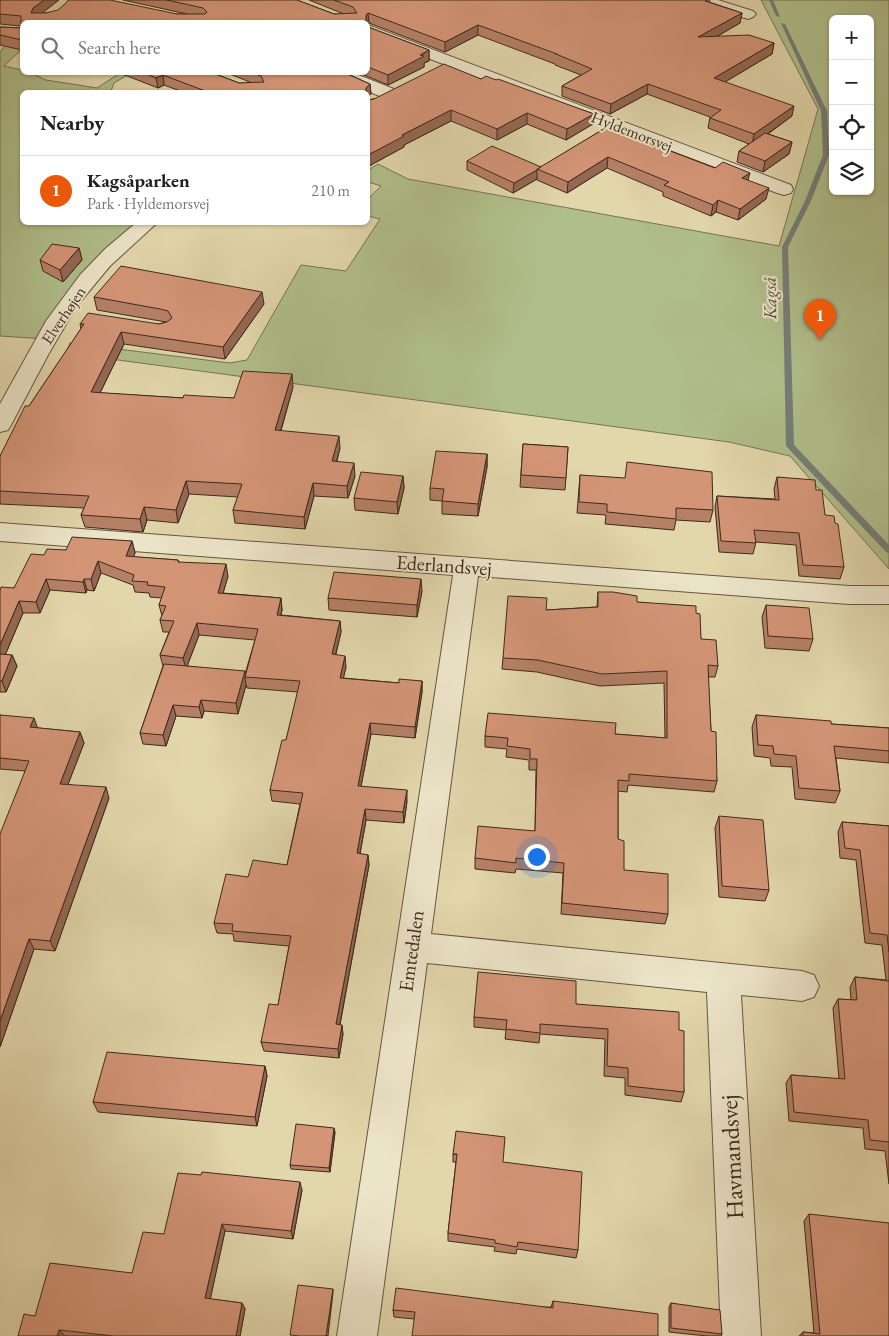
<!DOCTYPE html>
<html lang="en">
<head>
<meta charset="utf-8">
<style>
	:root { --surface:#fff; --page:#f6f6f6; --text:#222; --muted:#767676; --line:#e0e0e0; --accent:#ea580c }
	body { margin:0; font-family:"EB Garamond",serif; background:var(--page); color:var(--text) }
	.controls { position:absolute; right:15px; top:15px; display:grid; overflow:hidden; border-radius:8px; box-shadow:0 1px 4px #0004 }
	.controls button { width:45px; height:45px; display:grid; place-items:center; padding:0; border:0; border-bottom:1px solid var(--line); background:var(--surface); color:var(--text); font:25px sans-serif }
	.you { position:absolute; left:536px; top:856px; width:18px; height:18px; margin:-12px; border:4px solid #fff; border-radius:50%; background:#1a73e8; box-shadow:0 0 0 8px #1a73e833 }
	.badge { display:grid; place-items:center; width:32px; height:32px; border-radius:50%; background:var(--accent); color:#fff; font-size:16px; font-weight:700 }
	.pin { position:absolute; translate:-50% -41px; filter:drop-shadow(0 1px 2px #0008) }
	.pin::after { content:''; position:absolute; top:26px; width:18px; height:15px; background:inherit; clip-path:polygon(0 0,100% 0,50% 100%) }
	.list { margin:0; padding:0; list-style:none }
	h2 { display:flex; justify-content:space-between; align-items:center; height:65px; margin:0; padding:0 20px; font-size:21px }
	h2 small { font-size:16px; font-weight:400; color:var(--muted) }
	.list li { display:grid; grid-template-columns:32px 1fr auto; gap:15px; align-items:center; box-sizing:border-box; height:70px; padding:0 20px; border-top:1px solid var(--line) }
	.list b { display:block; font-size:19px; white-space:nowrap }
	.list p { margin:0; font-size:16px; white-space:nowrap; color:var(--muted) }
	.list em { font-size:16px; font-style:normal; color:var(--muted) }
	.icon { flex:none; width:28px; height:28px; fill:none; stroke:currentColor; stroke-width:2; stroke-linecap:round; stroke-linejoin:round }
	.map { position:relative; flex:none; width:889px; height:1336px; overflow:hidden }
	.search { position:absolute; background:var(--surface); box-shadow:0 1px 4px #0004; left:20px; top:20px; width:350px; height:55px; display:flex; align-items:center; gap:12px; box-sizing:border-box; padding:0 18px; border-radius:8px; color:var(--muted); font-size:19px }
	.panel { position:absolute; background:var(--surface); box-shadow:0 1px 4px #0004; left:20px; top:90px; width:350px; height:135px; border-radius:8px }
	.map>svg:first-child { display:block }
</style>
</head>
<body>
<div class="map">
<svg width="889" height="1336" viewBox="0 0 889 1336">
	<rect width="100%" height="100%" fill="#e2d6ab"/>
	<filter id="stains"><feTurbulence type="fractalNoise" baseFrequency=".004" numOctaves="4"/><feColorMatrix values="0 0 0 0 .2 0 0 0 0 .09 0 0 0 0 .02 0 0 0 .5 -.17"/></filter>
	<radialGradient id="worn" r=".72"><stop offset=".6" stop-color="#630" stop-opacity="0"/><stop offset="1" stop-color="#630" stop-opacity=".3"/></radialGradient>
	<g fill="#b0be8b" stroke="#777454" fill-rule="evenodd">
		<path d="M761 0H889V569L790 456 729 442 66 353 70 343 230 363 247 360 301 265 346 271 380 219 368 216V199L381 186 368 182V170L378 164 408 179 779 246 818 109ZM833 19H870V191H833Z"/>
		<path d="M16 31 22 49 4 66 22 70V72L31 73 46 80 97 88 120 73H131L114 83 111 91 114 92H22V222L150 223 123 244 46 339 0 336V52Z"/>
	</g>
	<g fill="none" stroke-linecap="round" stroke-linejoin="round">
		<g fill="#757e78" fill-rule="evenodd">
			<path d="M769 0H773L780 17 776 16Z"/>
			<path d="M781 23 785 24 827 111 829 155 811 201 788 247 794 445 889 545V553L886 552 786 446 782 247 805 201 823 155 821 111Z"/>
		</g>
		<defs>
			<g id="minor">
				<path d="M696 0H718L753 11 756 14 753 17 748 19 698 3Z"/>
				<path d="M368 25 791 185 793 189 791 193 784 195 777 193 368 35Z"/>
				<path d="M327 72H351L394 89 396 93 394 97H382L329 75Z"/>
				<path d="M137 222H158L110 266 76 307 48 355 11 425 8 430 0 432V404L46 321 80 275 105 249Z"/>
				<path d="M0 523 849 586H889V604H849L478 576 431 934 802 971 814 975 819 986 814 997 802 1001 741 995 761 1336H721L707 992 427 963 377 1336H337L453 575 0 541Z"/>
			</g>
		</defs>
		<use href="#minor" stroke="#675540" stroke-width="2"/>
		<use href="#minor" fill="#ece4c8" fill-rule="evenodd"/>
	</g>
	<g fill="#b68066" stroke="#3e2a1d" fill-rule="evenodd">
		<path d="M0 0 42 13 187 14 123 0H297L334 14H344L309 0H710L709 2 742 13 740 23 716 37 774 43 772 54 725 82 792 116 768 134 792 142 789 154 763 172 737 162 739 151 749 144 708 128 710 117 647 94 610 114 562 96V86L581 75 555 65V64L478 35 445 52 369 23 22 22V50L0 45V27L21 28V26L0 24Z"/>
		<path d="M368 27 429 50V61L424 63V67L388 85 357 72H368Z"/>
		<path d="M117 72H210L239 83H252L225 72H343L370 84 371 94 368 92H183L164 85 158 88Z"/>
		<path d="M481 79 496 80 594 114 593 124 566 140 527 124 497 140 451 121 404 145V147L369 166H368V100Z"/>
		<path d="M607 127 748 180 766 199 738 220 716 212 711 216 663 196V192L607 168 567 193 537 180V179L513 193 467 170V161L541 167Z"/>
		<path d="M79 248 82 260 63 282 43 271 40 260Z"/>
		<path d="M94 297 264 304 225 359 124 344 100 393 183 398H234L293 387 281 431 340 448 337 461 355 476 348 498 314 496 305 529 235 523 233 510 238 497 189 494 178 523 147 520 143 532 85 527 81 515 84 508 0 504V456L29 406 81 329 80 324H159L166 322 97 310Z"/>
		<path d="M523 444 568 447 565 490 520 487Z"/>
		<path d="M487 454V467L478 516 442 514V501L430 500V488Z"/>
		<path d="M580 475 713 510 710 522 676 520 674 530 605 524 606 515 577 513Z"/>
		<path d="M403 476 404 488 398 514 355 510 354 498Z"/>
		<path d="M777 477 816 490 844 567 840 579 799 576 796 545 756 542 753 554 719 552 715 507 717 496 775 499 774 489Z"/>
		<path d="M132 541 135 553 133 557 178 560 179 562 228 576 223 593 281 598 282 610 281 615 340 621 341 632 336 654 346 667 343 678 399 683 422 681V692L415 738 371 734 361 786 407 801 404 823 366 820 360 854 368 855 369 865 340 1025 343 1034 339 1058 264 1051 261 1042 278 1005 289 946 234 941 233 934 217 933 214 923 248 877 287 865 300 804 272 801 270 790 286 740 298 692 247 688 246 685 238 714 204 711 202 718 176 716 166 746 143 744 140 733 163 666 160 655 169 632H163L160 620 162 616 159 605 162 598 150 597 149 593 135 592 133 585 101 573 94 591 87 590 86 593 50 590 40 613H23L5 655H12L17 666 6 692H0V590L14 588 44 555 66 550ZM199 635 255 640 245 674 187 666Z"/>
		<path d="M422 591 417 617 329 610 328 598Z"/>
		<path d="M598 592 637 602 696 613 701 639 718 666 715 677H708L711 731 717 781 714 792 628 785 627 792 618 791V839L624 870 668 914 665 924 561 914 563 873 516 869 515 873 475 869V858L535 831 536 770H529V760L506 757 507 749 485 747V736L615 734 665 738 664 683 600 686 537 672 502 669 503 658 546 610 597 607Z"/>
		<path d="M766 605 813 639 809 651 765 648 762 617Z"/>
		<path d="M0 715 38 728 80 732 84 743 68 784 109 798 55 951 34 949 0 1047 25 771 0 769Z"/>
		<path d="M756 715 831 724 889 728V763L836 758 840 791 835 803 795 799 792 767 771 766 770 758 754 756 752 727Z"/>
		<path d="M719 816 769 890 765 901 719 897 715 828Z"/>
		<path d="M842 822 889 826V1184L885 1151 865 1149 863 1128 789 1121 786 1083 791 1075 839 1079 833 1008 838 999 851 1000 850 987 855 977 886 980 882 945 865 943 856 860 840 858 838 832Z"/>
		<path d="M576 1004 679 1030 684 1092 681 1102 625 1095V1078L604 1076 605 1039 540 1034 539 1043 505 1039 506 1030 474 1027V1017Z"/>
		<path d="M265 1066 267 1076 257 1126 98 1112 93 1102Z"/>
		<path d="M335 1132 330 1172 291 1169 290 1165Z"/>
		<path d="M453 1154 503 1162 578 1250 576 1258 517 1249 516 1254 494 1251 495 1247 448 1241V1233L456 1162H453Z"/>
		<path d="M302 1190 293 1239 225 1231 210 1299 242 1303 245 1309 240 1336H18L35 1316 132 1273 164 1234Z"/>
		<path d="M809 1214 889 1336H799L803 1332 814 1333 804 1221Z"/>
		<path d="M553 1301 658 1336 414 1319 394 1317 393 1310 551 1307Z"/>
		<path d="M671 1303 722 1334 721 1336H707L669 1332V1307Z"/>
	</g>
	<g fill="#946853" stroke="#3e2a1d">
		<path d="M44 0H59L36 18 31 13 33 8Z"/>
		<path d="M368 13 369 23 368 24V22H366V15Z"/>
		<path d="M742 13 740 23 697 48 698 37Z"/>
		<path d="M478 25V35L445 52V42Z"/>
		<path d="M774 43 772 54 713 89 714 78Z"/>
		<path d="M429 50V61L424 63V67L388 85V75Z"/>
		<path d="M163 75 164 85 158 88 156 78Z"/>
		<path d="M370 84 371 94 368 97V92H366V88Z"/>
		<path d="M648 84 647 94 610 114 611 104Z"/>
		<path d="M794 106 792 116 752 145 754 134Z"/>
		<path d="M451 110V121L404 145V147L369 166 368 155 402 135Z"/>
		<path d="M527 113V124L497 140V129Z"/>
		<path d="M594 114 593 124 566 140 567 129Z"/>
		<path d="M792 142 789 154 763 172 765 161Z"/>
		<path d="M608 157 607 168 567 193 568 182Z"/>
		<path d="M537 170V179L513 193 514 183Z"/>
		<path d="M750 173 747 184 742 178Z"/>
		<path d="M769 188 766 199 738 220 740 209Z"/>
		<path d="M718 200 716 212 711 216 713 205Z"/>
		<path d="M79 248 82 260 63 282 60 270Z"/>
		<path d="M262 292 264 304 225 359 223 347Z"/>
		<path d="M121 332 124 344 94 405 91 392Z"/>
		<path d="M292 374 293 387 277 443 275 430Z"/>
		<path d="M339 436 340 448 333 474 332 461Z"/>
		<path d="M487 454V467L478 516V504Z"/>
		<path d="M354 463 355 476 348 498 347 486Z"/>
		<path d="M403 476 404 488 398 514 397 502Z"/>
		<path d="M186 481 189 494 178 523 176 510Z"/>
		<path d="M313 483 314 496 305 529 304 517Z"/>
		<path d="M144 507 147 520 143 532 140 519Z"/>
		<path d="M132 541 135 553 129 568 126 556Z"/>
		<path d="M98 561 101 573 94 591 91 579Z"/>
		<path d="M226 564 228 576 220 604 218 593Z"/>
		<path d="M46 579 50 590 40 613 36 602Z"/>
		<path d="M84 579 87 590 86 593 83 582Z"/>
		<path d="M421 579 422 591 417 617V605Z"/>
		<path d="M281 598 282 610 278 626 277 615Z"/>
		<path d="M19 601 23 613 1 665 0 663V645Z"/>
		<path d="M340 621 341 632 333 665 332 654Z"/>
		<path d="M197 623 199 635 186 669 183 658Z"/>
		<path d="M12 655 17 666 6 692 2 681Z"/>
		<path d="M345 656 346 667 341 689 340 678Z"/>
		<path d="M245 671 246 677H245L246 685 238 714 236 703Z"/>
		<path d="M422 681V692L415 738V727Z"/>
		<path d="M201 700 204 711 202 718 199 707Z"/>
		<path d="M173 705 176 716 166 746 163 735Z"/>
		<path d="M34 718 38 729 30 727Z"/>
		<path d="M370 723 371 734 359 797 358 786Z"/>
		<path d="M80 732 84 743 64 795 60 784Z"/>
		<path d="M106 787 109 798 55 951 50 941Z"/>
		<path d="M407 790V801L404 823 403 812Z"/>
		<path d="M365 809 366 820 358 864 357 853Z"/>
		<path d="M368 855 369 865 338 1034 336 1024Z"/>
		<path d="M29 939 34 949 0 1047V1021Z"/>
		<path d="M342 1025 343 1034 339 1058 338 1049Z"/>
		<path d="M265 1066 267 1076 257 1126 255 1117Z"/>
		<path d="M334 1128 335 1132 330 1172 329 1168Z"/>
		<path d="M300 1182 302 1190 293 1239 291 1231Z"/>
		<path d="M222 1224 225 1231 209 1305 205 1298Z"/>
		<path d="M333 1289V1293L328 1336H326Z"/>
		<path d="M242 1303 245 1309 240 1336H236Z"/>
		<path d="M59 1330 65 1336H57Z"/>
	</g>
	<g fill="#d49577" stroke="#3e2a1d">
		<path d="M0 0H44L33 8 31 13H46L58 10 66 3 68 0H110L177 14H205L207 12 203 8 167 0H297L334 14 357 13 353 7 334 0H707L705 1 742 13 698 37 749 35 774 43 714 78 794 106 754 134 710 118 721 110 648 84 611 104 562 86 592 69 556 54H557L478 25 445 42 368 13 366 15V22H22V40L0 35V27L21 28V16L0 14Z"/>
		<path d="M368 27 429 50 420 55 424 56 388 75 368 67Z"/>
		<path d="M444 64 481 79 486 76 496 80 498 79 594 114 567 129 527 113 497 129 451 110 402 135 404 136 368 155V100L374 99Z"/>
		<path d="M142 72H210L239 83 264 82 261 76 251 72H343L370 84 366 88V92H208L163 75 156 78Z"/>
		<path d="M607 127 715 168 723 162 750 173 742 178 769 188 740 209 718 200 713 205 664 185 669 182 608 157 568 182 537 169Z"/>
		<path d="M765 133 792 142 765 161 739 151Z"/>
		<path d="M492 146 541 167 537 169V170L514 183 467 161Z"/>
		<path d="M52 244 79 248 60 270 40 260Z"/>
		<path d="M121 266 262 292 223 347 121 332 91 392 183 398 184 395 234 398 243 371 292 374 275 430 339 436 332 461 354 463 347 486 313 483 304 517 233 510 242 484 186 481 176 510 144 507 140 519 81 515 89 496 0 491V456L25 406H29L84 324H80L88 313 159 324 167 322 172 318 168 311 160 309 94 297Z"/>
		<path d="M523 444 568 447 566 478 521 475Z"/>
		<path d="M436 451 487 454 478 504 442 501 444 489 430 488Z"/>
		<path d="M627 462 712 472 713 510 676 508V519L607 512V504L579 502 580 475 625 478Z"/>
		<path d="M361 472 403 476 397 502 354 498Z"/>
		<path d="M777 477 815 480 816 490H822L825 515 834 516 835 523 838 524 844 567 803 565 799 533 754 530 756 543 721 541 717 496 779 500Z"/>
		<path d="M72 537 132 541 126 556 178 560V562L226 564 218 593 281 598 277 615 340 621 332 654 345 656 340 678 399 683V679L422 681 415 727 370 723 358 786 407 790 403 812 365 809 357 853 368 855 336 1024 342 1025 338 1049 261 1042 269 1004 278 1005 291 936 232 931 233 924 214 923 226 874 248 877 253 860 287 865 303 793 270 790 282 740H286L300 681 245 677 258 629 197 623 183 658 160 655 174 621 160 620 166 606 159 605 165 587 147 585 148 582 132 581 134 575 98 561 91 579H84L83 582 46 579 36 602 19 601 0 645V590L1 587 14 588 31 554 44 555 47 549 66 550Z"/>
		<path d="M334 572 421 579 417 605 328 598Z"/>
		<path d="M598 592H613L637 596V602L696 606V613L700 614 701 639 716 640 718 666 708 665 711 731 716 732 717 781 629 774V781L618 780V839L624 841V870L668 874V914L562 903 564 863 516 858V863L475 858 478 826 535 831 537 759H530V749L507 746 508 738 485 736 488 713 616 723 615 734 667 738V671L602 674 538 660 503 658 508 596 547 598 546 610 598 607Z"/>
		<path d="M766 605 809 608 813 639 768 636Z"/>
		<path d="M0 654 12 655 2 681H0Z"/>
		<path d="M164 664 245 671 236 703 201 700 199 707 173 705 163 735 140 733Z"/>
		<path d="M0 715 34 718 30 727 80 732 60 784 106 787 50 941 29 939 0 1021V834L29 761 0 758Z"/>
		<path d="M756 715 831 721V724L889 728V751L834 746 840 791 799 788 796 756 774 754 773 746 758 745Z"/>
		<path d="M719 816 763 820 769 890 722 886Z"/>
		<path d="M842 822 889 826V952L887 935 870 933 860 850 845 848Z"/>
		<path d="M478 972 576 981V1004L679 1012V1030L684 1031V1092L628 1086V1068L607 1066 608 1029 540 1024V1033L506 1029 507 1020 474 1017Z"/>
		<path d="M855 977 889 981V1142L870 1140 868 1120 794 1112 791 1075 845 1079 838 999 857 1000Z"/>
		<path d="M107 1052 265 1066 255 1117 93 1102Z"/>
		<path d="M296 1124 334 1128 329 1168 290 1165Z"/>
		<path d="M456 1131 505 1137 503 1162 582 1172 578 1250 518 1242 517 1247 495 1243V1240L448 1233 457 1154H453Z"/>
		<path d="M202 1172 300 1182 291 1231 222 1224 205 1298 242 1303 236 1336H114L59 1330 57 1336H18L24 1314 35 1316 50 1263 132 1273 143 1232 164 1234 178 1173 201 1175Z"/>
		<path d="M809 1214 889 1223V1336H803V1332L820 1334Z"/>
		<path d="M298 1285 333 1289 326 1336H300L290 1335Z"/>
		<path d="M396 1288 553 1308V1301L658 1314V1336H412L415 1312 393 1310Z"/>
		<path d="M671 1303 720 1310 722 1334 671 1328Z"/>
	</g>
	<g text-anchor="middle" stroke-width="4" stroke-linejoin="round" paint-order="stroke">
		<g font-size="16" fill="#3e2a1d" stroke="#ece4c8">
			<text transform="translate(632 131) rotate(21)" y="6">Hyldemorsvej</text>
			<text transform="translate(63 315) rotate(-56)" y="6">Elverhøjen</text>
		</g>
		<g font-size="18" font-style="italic" fill="#554d43" stroke="#ece4c8">
			<text transform="translate(770 298) rotate(-91)" y="6">Kagså</text>
		</g>
		<g font-size="20" fill="#3e2a1d" stroke="#ece4c8">
			<text transform="translate(444 565) rotate(4)" y="7">Ederlandsvej</text>
			<text transform="translate(411 951) rotate(-82)" y="7">Emtedalen</text>
		</g>
		<g font-size="24" fill="#3e2a1d" stroke="#ece4c8">
			<text transform="translate(732 1157) rotate(-93)" y="8">Havmandsvej</text>
		</g>
	</g>
	<rect width="100%" height="100%" filter="url(#stains)"/>
	<rect width="100%" height="100%" fill="url(#worn)"/>
</svg>
<div class="controls">
<button>+</button>
<button>−</button>
<button><svg class="icon" aria-label="locate" viewBox="0 0 24 24"><circle cx="12" cy="12" r="6"/><path d="M12 2v4M12 18v4M2 12h4M18 12h4"/></svg></button>
<button><svg class="icon" aria-label="layers" viewBox="0 0 24 24"><path d="M12 4l9 5-9 5-9-5zM3 14l9 5 9-5"/></svg></button>
</div>
<div class="you"></div>
<div class="pin badge" style="left:820px;top:340px">1</div>
<div class="search"><svg class="icon" aria-label="search" viewBox="0 0 24 24"><circle cx="10" cy="10" r="6"/><path d="M15 15l6 6"/></svg>Search here</div>
<section class="panel">
<h2>Nearby<small></small></h2>
<ul class="list">
<li><span class="badge">1</span><div><b>Kagsåparken</b><p>Park · Hyldemorsvej</p></div><em>210 m</em></li>
</ul>
</section>
</div>
</body>
</html>
